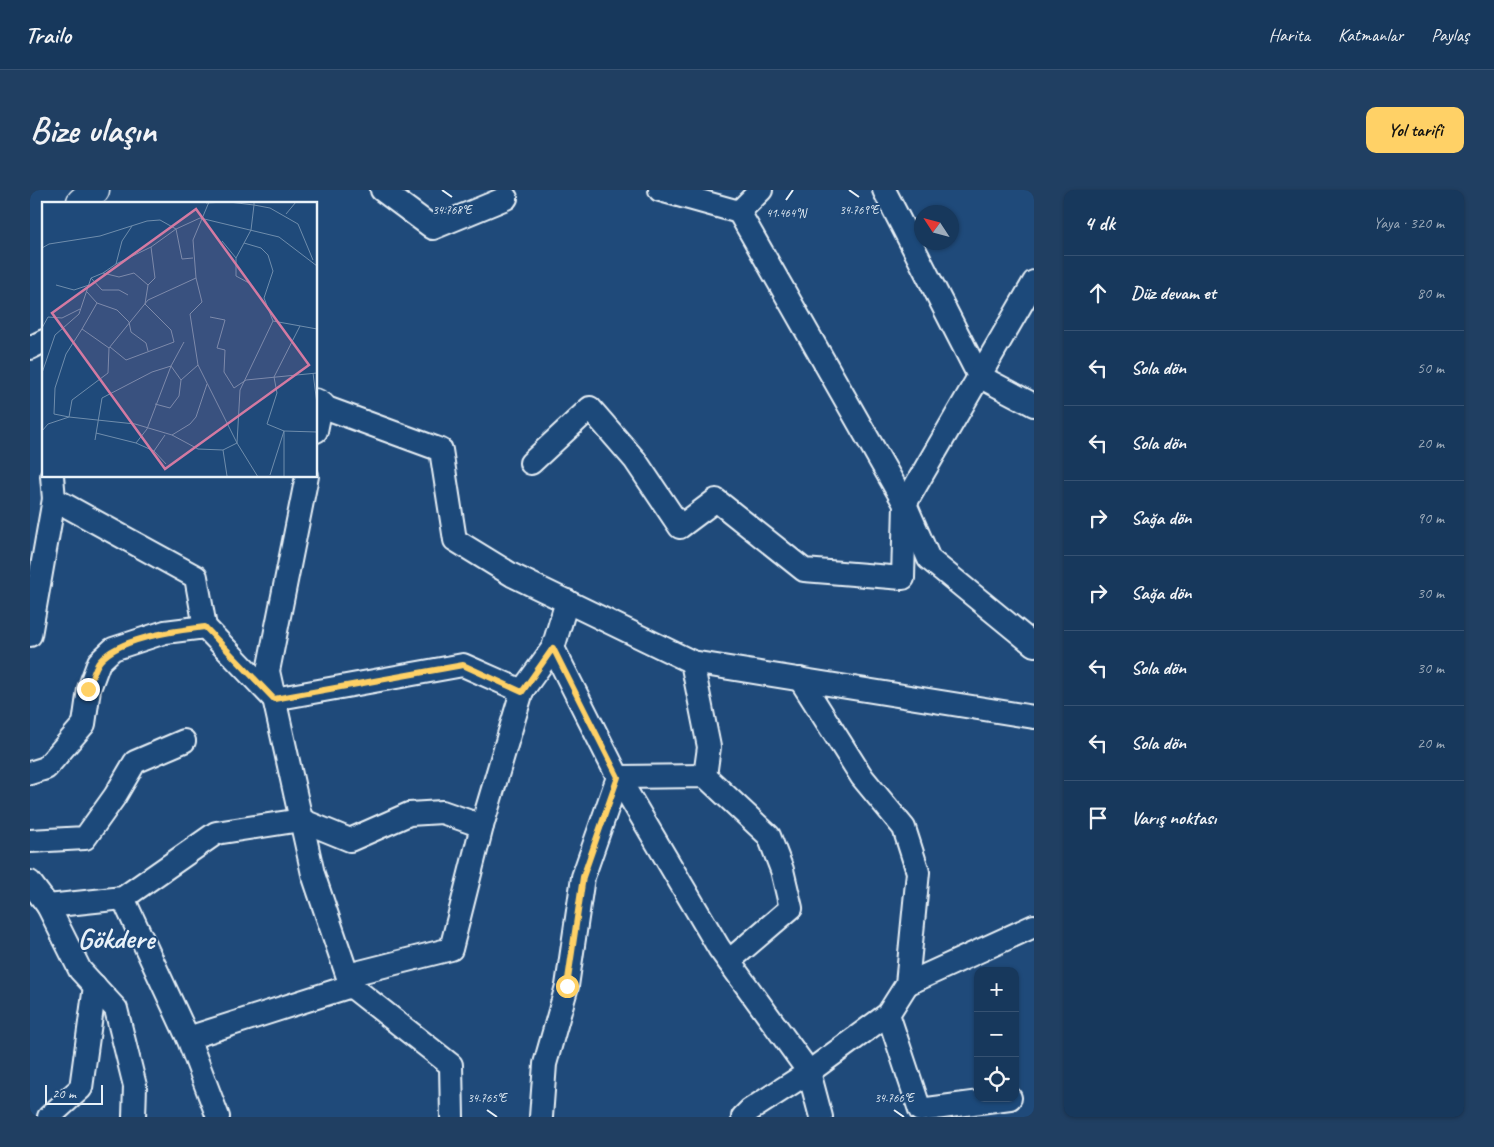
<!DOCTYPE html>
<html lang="tr">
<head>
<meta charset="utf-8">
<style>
	:root { --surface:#17385c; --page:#203f62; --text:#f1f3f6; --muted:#9eacbb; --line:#365272; --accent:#ffd166 }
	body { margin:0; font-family:Caveat,sans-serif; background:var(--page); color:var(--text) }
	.controls { position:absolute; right:15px; bottom:15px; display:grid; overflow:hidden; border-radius:10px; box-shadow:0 1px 4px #0004 }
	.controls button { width:45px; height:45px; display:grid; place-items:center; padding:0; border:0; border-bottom:1px solid var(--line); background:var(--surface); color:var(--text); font:25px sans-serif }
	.compass { position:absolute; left:884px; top:15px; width:45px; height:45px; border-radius:50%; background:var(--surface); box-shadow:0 1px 4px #0004; rotate:306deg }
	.scale { position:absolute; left:15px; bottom:12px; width:58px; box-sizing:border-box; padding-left:5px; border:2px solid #e8f1f8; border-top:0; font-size:14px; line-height:18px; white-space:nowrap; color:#e8f1f8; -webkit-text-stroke:4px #1f4a7a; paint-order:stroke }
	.stop { position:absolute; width:15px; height:15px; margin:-11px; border:4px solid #ffd166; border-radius:50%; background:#fff }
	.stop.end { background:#ffd166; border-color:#fff; box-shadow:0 1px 5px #0008 }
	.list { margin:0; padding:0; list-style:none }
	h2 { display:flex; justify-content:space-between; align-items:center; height:65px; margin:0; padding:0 20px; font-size:21px }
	h2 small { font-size:16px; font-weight:400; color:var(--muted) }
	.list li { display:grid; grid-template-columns:32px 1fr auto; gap:15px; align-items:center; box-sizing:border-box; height:75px; padding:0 20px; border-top:1px solid var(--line) }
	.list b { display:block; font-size:19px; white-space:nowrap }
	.list em { font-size:16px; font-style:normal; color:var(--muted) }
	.icon { flex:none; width:28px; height:28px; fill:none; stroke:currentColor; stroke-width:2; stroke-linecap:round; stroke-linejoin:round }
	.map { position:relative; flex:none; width:1004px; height:927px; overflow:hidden; border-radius:10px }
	header { display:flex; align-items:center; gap:30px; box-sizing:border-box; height:70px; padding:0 25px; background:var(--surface); border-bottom:1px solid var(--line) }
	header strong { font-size:24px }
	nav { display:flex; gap:28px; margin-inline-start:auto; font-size:18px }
	.intro { display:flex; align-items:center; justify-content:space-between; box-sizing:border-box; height:120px; padding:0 30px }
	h1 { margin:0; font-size:35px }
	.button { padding:12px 22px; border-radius:10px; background:var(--accent); color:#111; font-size:18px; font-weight:700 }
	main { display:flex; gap:30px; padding:0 30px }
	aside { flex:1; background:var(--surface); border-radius:10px; box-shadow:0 1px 4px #0004 }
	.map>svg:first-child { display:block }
</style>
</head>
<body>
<header>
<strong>Trailo</strong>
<nav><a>Harita</a><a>Katmanlar</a><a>Paylaş</a></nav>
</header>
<div class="intro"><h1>Bize ulaşın</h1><a class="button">Yol tarifi</a></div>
<main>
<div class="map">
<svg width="1004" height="927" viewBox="0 0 1004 927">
	<rect width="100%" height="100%" fill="#1f4a7a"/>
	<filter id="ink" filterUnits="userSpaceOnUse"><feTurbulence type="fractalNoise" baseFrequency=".02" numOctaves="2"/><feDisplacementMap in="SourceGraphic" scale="10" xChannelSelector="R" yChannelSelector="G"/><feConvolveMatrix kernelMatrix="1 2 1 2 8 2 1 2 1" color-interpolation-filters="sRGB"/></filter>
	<g filter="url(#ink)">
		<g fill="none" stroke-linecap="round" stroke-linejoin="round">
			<defs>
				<g id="street">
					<path d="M352 0 403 38 476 8"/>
					<path d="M630 0 709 22"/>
					<path d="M731 0 709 22 875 314 899 369 1004 455"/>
					<path d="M854 0 949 186 1004 215"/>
					<path d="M0 158 14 151"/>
					<path d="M286 241 291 216 411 260 425 350 482 385 662 472"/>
					<path d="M501 273 560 218 605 270 650 337 686 310 774 380 873 388 875 314 1004 92"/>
					<path d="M22 286 24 309 166 387 175 437 244 509 433 475 492 501 452 636 421 759 318 785"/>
					<path d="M0 445 24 309"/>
					<path d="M492 501 523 458 537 411"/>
					<path d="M0 583 16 578 54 534 59 499 69 472 83 459 135 442 175 437"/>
					<path d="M675 586 679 557 662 472 1004 527"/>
					<path d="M588 587 689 758 779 882 791 927"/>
					<path d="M588 587 675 586 739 646 752 680 761 718 699 771"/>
					<path d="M0 651 55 648 85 606 105 572 154 551"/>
					<path d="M0 692 18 716 50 780 86 819 105 896 104 927"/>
					<path d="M93 708 158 848 321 796 283 684 238 481 277 286"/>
					<path d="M18 716 93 708 186 643 271 630 320 650 379 624 412 622 452 636"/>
					<path d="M877 794 1004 736"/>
					<path d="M321 796 421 875 422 927"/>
					<path d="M858 824 890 920 980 908"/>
					<path d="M158 848 188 927"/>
					<path d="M19 927 51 898 65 796"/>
					<path d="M511 927 515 874 537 796 553 687 588 587 523 458"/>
					<path d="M713 927 720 920 779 882 858 824 877 794 888 682 874 638 832 587 770 489"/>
				</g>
				<g id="secondary">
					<path d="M51 12 65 0"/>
					<path d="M286 213 291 216"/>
				</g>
			</defs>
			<use href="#street" stroke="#e8f1f8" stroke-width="26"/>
			<use href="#secondary" stroke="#e8f1f8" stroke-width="31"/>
			<use href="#street" stroke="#1f4a7a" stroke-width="22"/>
			<use href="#secondary" stroke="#1f4a7a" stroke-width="28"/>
		</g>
	</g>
	<g fill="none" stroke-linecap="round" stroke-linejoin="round" filter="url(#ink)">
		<path stroke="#ffd166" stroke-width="6" d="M58 499C62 491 64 478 70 471 90 447 146 441 175 437L244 509 433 475 492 502 523 458 588 587 553 687 537 796"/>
	</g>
	<path fill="none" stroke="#e8f1f8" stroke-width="2" d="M412 0 422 7M819 0 829 7M756 10 763 0M457 920 467 927M864 920 874 927"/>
	<g text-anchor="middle" stroke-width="4" stroke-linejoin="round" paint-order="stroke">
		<g font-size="29" font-weight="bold" fill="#e8f1f8" stroke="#1f4a7a">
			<text x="86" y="758">Gökdere</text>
		</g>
	</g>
	<g transform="translate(12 12)">
		<rect width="275" height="275" fill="#1f4a7a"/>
		<path fill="none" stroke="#6f8dac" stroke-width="1" d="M187 0 212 3V0M164 1 184 0M244 12 254 0M90 24 80 39 74 62 109 45M180 39 194 56V74L207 81M202 41 219 46 226 53 231 69 222 96 231 119M0 46 7 42 58 34 105 19 118 18 134 27 140 57 151 56M194 56 209 28 212 3 228 6 256 22 271 58M74 62 61 71 77 75 92 71 106 83M61 71 49 76 60 88H77L86 93M154 76 151 38 167 0M14 83 32 88 47 83M45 90 55 101 75 108 87 120 89 130 104 141 106 149M55 101 40 127 67 146 106 98 154 76 160 100 148 112 156 163M168 115 183 118 175 146 183 148 182 170 192 186 204 178 275 171M0 126 6 115 20 116 38 107M40 127 24 152 13 186 12 212 27 215 30 198 66 171 67 146M68 145 84 158 132 140 129 128 103 102 106 83 113 76 109 45 134 27 158 16 237 35 275 64M0 171 13 133 37 112 49 76M271 171 275 202M113 202 128 206 137 194 139 178 129 164M0 229 6 222 27 215 93 222 130 233 148 222 154 215 165 182M54 231 94 241M123 233 112 249 124 262M130 233 156 247 181 248 195 241 156 163 139 178M53 238 60 196 110 170 129 164 142 140M181 248 185 274M112 249 94 241 105 227 129 164M228 273 242 229 225 222 235 191 232 175 258 124M216 275 195 241 198 188 231 119 275 127M242 275V229L275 230"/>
		<path fill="#d37aa2" fill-opacity="0.15" stroke="#d37aa2" stroke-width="2.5" d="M154 7 267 163 123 267 10 111Z"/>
		<rect width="275" height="275" fill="none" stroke="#e8f1f8" stroke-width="2.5"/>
	</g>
	<g font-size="12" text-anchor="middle" fill="#e8f1f8" stroke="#1f4a7a" stroke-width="4" stroke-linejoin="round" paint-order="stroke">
		<text x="422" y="24">34.768°E</text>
		<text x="829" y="24">34.769°E</text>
		<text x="756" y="27">41.464°N</text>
		<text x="457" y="912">34.765°E</text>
		<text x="864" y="912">34.766°E</text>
	</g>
</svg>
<div class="controls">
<button>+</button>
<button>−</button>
<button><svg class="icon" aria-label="locate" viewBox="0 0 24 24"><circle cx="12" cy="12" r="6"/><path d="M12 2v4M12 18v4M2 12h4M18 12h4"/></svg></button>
</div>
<svg class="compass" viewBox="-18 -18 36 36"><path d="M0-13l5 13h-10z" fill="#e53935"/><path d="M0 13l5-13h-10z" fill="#9eacbb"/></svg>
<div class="scale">20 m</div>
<div class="stop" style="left:537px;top:796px"></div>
<div class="stop end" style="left:58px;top:499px"></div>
</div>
<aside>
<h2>4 dk<small>Yaya · 320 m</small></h2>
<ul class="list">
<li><svg class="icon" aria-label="ahead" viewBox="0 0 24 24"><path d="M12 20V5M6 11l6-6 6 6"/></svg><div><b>Düz devam et</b></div><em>80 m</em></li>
<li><svg class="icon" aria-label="left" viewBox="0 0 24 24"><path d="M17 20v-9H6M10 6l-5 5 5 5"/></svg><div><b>Sola dön</b></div><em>50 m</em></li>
<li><svg class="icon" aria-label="left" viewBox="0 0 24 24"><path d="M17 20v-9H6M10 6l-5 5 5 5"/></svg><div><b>Sola dön</b></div><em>20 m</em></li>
<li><svg class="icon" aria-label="right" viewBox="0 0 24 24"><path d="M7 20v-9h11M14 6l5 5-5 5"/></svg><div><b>Sağa dön</b></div><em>90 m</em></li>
<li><svg class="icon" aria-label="right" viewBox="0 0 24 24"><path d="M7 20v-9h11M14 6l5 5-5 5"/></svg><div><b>Sağa dön</b></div><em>30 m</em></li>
<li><svg class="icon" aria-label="left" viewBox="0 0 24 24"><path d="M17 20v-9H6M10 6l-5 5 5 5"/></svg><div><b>Sola dön</b></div><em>30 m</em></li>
<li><svg class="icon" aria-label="left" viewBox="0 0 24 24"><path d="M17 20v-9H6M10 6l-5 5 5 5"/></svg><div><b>Sola dön</b></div><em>20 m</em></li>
<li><svg class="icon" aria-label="arrive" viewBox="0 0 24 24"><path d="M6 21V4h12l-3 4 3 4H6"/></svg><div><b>Varış noktası</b></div></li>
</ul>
</aside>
</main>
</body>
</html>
